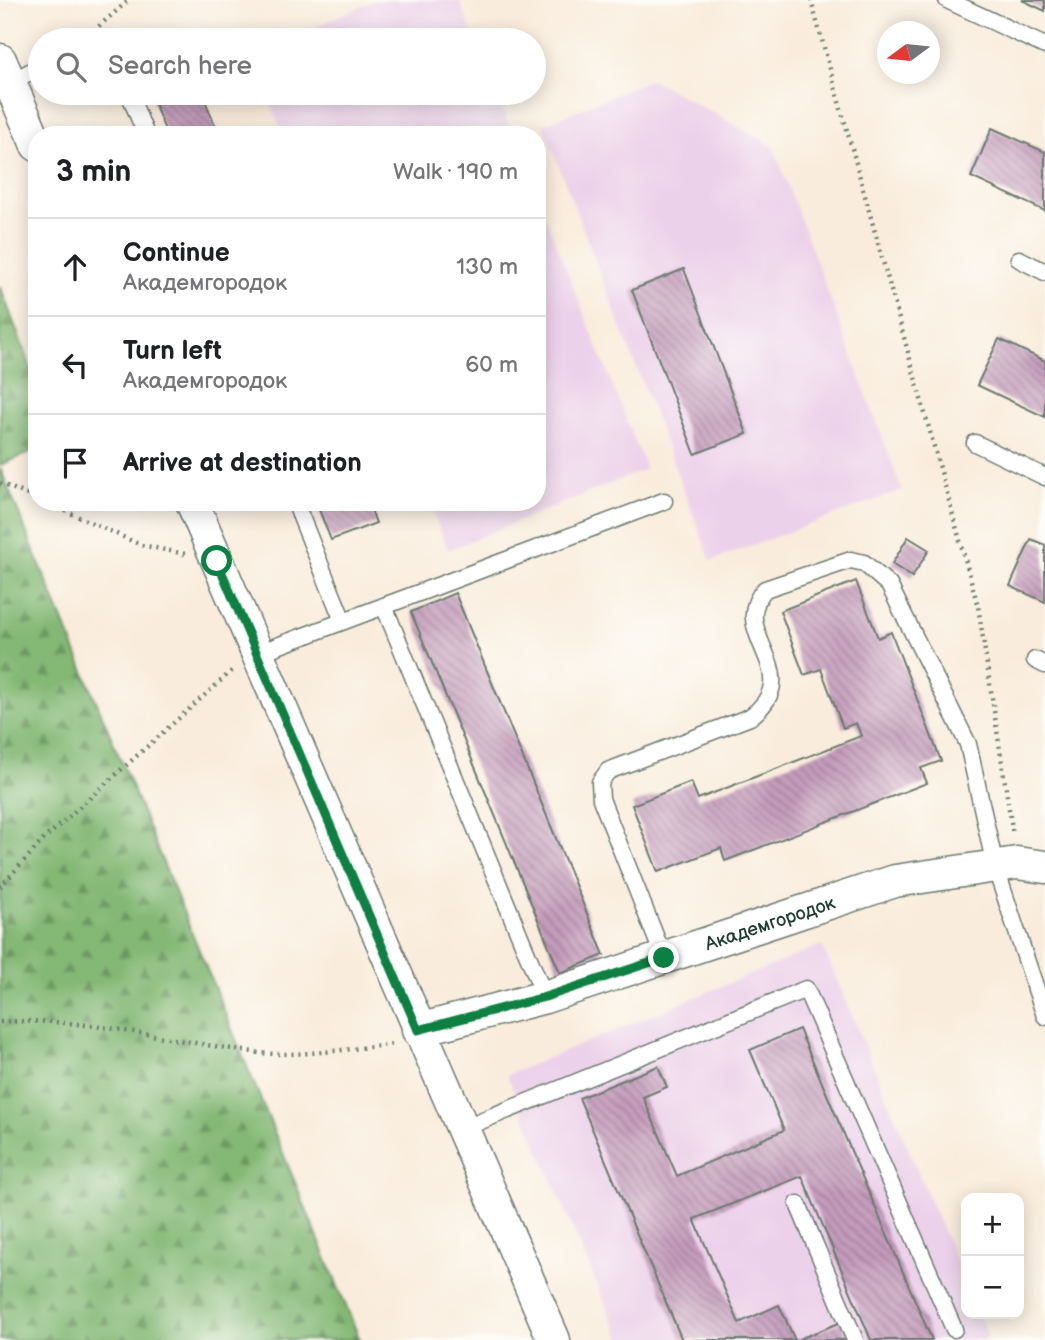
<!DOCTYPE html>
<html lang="en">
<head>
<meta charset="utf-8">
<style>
	:root { --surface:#fff; --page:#f6f6f6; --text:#202124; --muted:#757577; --line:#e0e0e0 }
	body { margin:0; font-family:"Balsamiq Sans",sans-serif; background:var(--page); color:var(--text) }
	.controls { position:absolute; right:21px; bottom:21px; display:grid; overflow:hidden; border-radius:14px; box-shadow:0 4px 18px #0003 }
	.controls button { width:63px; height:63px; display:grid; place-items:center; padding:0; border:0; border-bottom:2px solid var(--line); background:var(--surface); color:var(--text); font:35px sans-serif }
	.compass { position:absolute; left:877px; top:21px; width:63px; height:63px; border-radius:50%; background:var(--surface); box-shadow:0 4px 18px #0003; rotate:255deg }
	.stop { position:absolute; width:21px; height:21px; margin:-16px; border:5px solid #0b8043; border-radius:50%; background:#fff }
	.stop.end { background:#0b8043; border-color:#fff; box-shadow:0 2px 7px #0008 }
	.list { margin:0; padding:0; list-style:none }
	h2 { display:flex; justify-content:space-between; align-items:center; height:91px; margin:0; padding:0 28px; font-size:30px }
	h2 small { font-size:23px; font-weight:400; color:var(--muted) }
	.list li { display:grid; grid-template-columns:46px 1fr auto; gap:21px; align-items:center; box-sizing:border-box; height:98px; padding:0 28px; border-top:2px solid var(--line) }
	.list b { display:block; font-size:26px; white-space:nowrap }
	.list p { margin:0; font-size:23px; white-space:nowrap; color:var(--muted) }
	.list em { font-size:23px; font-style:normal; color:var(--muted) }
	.icon { flex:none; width:38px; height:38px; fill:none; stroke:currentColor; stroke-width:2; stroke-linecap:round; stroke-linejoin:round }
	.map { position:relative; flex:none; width:1045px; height:1340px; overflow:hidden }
	.search { position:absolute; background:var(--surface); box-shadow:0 4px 18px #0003; left:28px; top:28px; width:518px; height:77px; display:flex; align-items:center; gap:18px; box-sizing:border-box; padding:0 24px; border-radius:38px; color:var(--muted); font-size:26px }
	.panel { position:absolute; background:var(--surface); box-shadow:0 4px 18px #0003; left:28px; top:126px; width:518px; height:385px; border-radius:28px }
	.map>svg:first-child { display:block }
</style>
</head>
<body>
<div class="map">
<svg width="1045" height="1340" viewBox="0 0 1045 1340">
	<defs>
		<pattern id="forest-firs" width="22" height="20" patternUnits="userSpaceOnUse" patternTransform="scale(1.75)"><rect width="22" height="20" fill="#83b874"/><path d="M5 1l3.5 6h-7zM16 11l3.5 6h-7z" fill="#6b9760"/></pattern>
		<pattern id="building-back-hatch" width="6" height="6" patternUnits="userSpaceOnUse" patternTransform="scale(1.75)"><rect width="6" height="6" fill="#c49bbb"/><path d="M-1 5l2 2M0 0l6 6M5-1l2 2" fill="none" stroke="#9f8099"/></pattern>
	</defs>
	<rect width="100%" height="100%" fill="#fdfcf7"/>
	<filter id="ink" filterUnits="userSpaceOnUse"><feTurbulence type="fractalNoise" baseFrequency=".0143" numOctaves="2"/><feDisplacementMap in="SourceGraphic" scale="14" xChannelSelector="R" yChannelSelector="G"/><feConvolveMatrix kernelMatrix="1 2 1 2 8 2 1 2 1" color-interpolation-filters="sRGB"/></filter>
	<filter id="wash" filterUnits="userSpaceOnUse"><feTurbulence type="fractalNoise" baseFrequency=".00686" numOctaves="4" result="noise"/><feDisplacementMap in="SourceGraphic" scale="28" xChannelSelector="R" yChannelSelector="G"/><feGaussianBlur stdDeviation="1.57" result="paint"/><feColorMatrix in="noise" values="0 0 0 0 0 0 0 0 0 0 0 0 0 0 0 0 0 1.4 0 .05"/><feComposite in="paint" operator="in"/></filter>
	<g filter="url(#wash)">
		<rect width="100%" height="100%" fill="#f9ecdc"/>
		<g fill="#ecd1ea">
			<path d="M376 0H459L475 40H285Z"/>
			<path d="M651 79 773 146 902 490 711 561 543 125Z"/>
			<path d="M267 93H496L513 135H283Z"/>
			<path d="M537 196 646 469 448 550 429 502H537Z"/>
			<path d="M822 945 966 1285V1314H979L988 1337 981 1340H621L507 1075Z"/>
		</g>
		<g fill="url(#forest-firs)" stroke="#517a54" stroke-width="2">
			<path d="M0 286 37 384V450L0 465Z"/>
			<path d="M0 468 360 1340H0Z"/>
		</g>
		<g id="blocks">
			<g fill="url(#building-back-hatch)">
				<path d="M1022 0H1045V11Z"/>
				<path d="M157 93H202L219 135H167L151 95Z"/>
				<path d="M992 128 1045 152V211L971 177Z"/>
				<path d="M684 269 747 434 695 454 632 290Z"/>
				<path d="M999 339 1045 361V417L977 385Z"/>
				<path d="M316 502H368L376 523 331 540Z"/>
				<path d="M908 537 929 550 912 577 892 564Z"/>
				<path d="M1031 539 1045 545V602L1010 586Z"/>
				<path d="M856 581 878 638 891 632 941 761 921 768 927 783 725 861 721 848 658 872 632 805 691 782 698 799 861 736 856 723 843 728 821 669 804 675 780 611Z"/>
				<path d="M455 593 604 955 560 973 411 612Z"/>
				<path d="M799 1029 932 1340H871L802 1176 694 1219 739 1323 779 1305 795 1340H682L579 1098 658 1066 667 1087 643 1097 677 1176 784 1130 750 1050Z"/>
				<path d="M841 1322 849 1340H797Z"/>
			</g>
		</g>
	</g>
	<g filter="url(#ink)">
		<use href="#blocks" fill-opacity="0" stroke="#6b7a6f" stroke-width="2"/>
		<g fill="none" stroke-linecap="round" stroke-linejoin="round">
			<defs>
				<g id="lane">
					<path d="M947 0 1045 46"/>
					<path d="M5 86 40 66"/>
					<path d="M129 93 146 135"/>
					<path d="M1019 259 1045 272"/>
					<path d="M975 443 1045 477"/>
					<path d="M295 502 343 621"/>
					<path d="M384 606 545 997"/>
					<path d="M256 654 664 501"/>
					<path d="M1035 660 1045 665"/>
					<path d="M664 958 601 799 600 782 608 771 750 717C810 672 725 633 765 589L851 560 864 563 889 585 968 744 995 866 1045 1016"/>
					<path d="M461 1129 806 989 954 1329"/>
					<path d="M798 1204 855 1340"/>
				</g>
				<g id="street">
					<path d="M0 60 37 145"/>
					<path d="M192 502 554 1340"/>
					<path id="s1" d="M418 1030 545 997 895 881 1017 863 1045 867"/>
				</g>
			</defs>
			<use href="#lane" stroke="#6b7a6f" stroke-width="19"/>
			<use href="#street" stroke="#6b7a6f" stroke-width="35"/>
			<g stroke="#6b7a6f" stroke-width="4.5" stroke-dasharray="2 5" stroke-linecap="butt">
				<path d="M811 0 978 606 1013 835"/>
				<path d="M83 40 129 0"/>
				<path d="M0 483 37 499"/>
				<path d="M46 502 141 545 185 554"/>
				<path d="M0 887 46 837 235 668"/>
				<path d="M0 1022C87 1016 175 1043 261 1053 300 1057 356 1048 395 1044"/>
			</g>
			<use href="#lane" stroke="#fff" stroke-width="16"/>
			<use href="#street" stroke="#fff" stroke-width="32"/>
		</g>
	</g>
	<g fill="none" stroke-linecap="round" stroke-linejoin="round" filter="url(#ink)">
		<path stroke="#0b8043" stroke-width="9" d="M217 561 418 1030 545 997 664 958"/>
	</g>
	<g text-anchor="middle" stroke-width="7" stroke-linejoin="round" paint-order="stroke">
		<g font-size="19" fill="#1f3d34" stroke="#fdfcf7">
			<text dy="7" stroke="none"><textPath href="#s1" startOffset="368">Академгородок</textPath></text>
		</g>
	</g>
</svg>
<div class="controls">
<button>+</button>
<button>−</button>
</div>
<svg class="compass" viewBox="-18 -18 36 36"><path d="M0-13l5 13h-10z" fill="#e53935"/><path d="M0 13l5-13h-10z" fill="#757577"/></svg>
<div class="stop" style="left:217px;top:561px"></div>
<div class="stop end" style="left:664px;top:958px"></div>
<div class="search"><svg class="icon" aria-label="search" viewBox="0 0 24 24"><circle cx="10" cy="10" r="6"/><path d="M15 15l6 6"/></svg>Search here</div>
<section class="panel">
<h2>3 min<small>Walk · 190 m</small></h2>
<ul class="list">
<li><svg class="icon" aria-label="ahead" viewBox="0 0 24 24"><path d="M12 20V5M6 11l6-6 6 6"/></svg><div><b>Continue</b><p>Академгородок</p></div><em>130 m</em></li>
<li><svg class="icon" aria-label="left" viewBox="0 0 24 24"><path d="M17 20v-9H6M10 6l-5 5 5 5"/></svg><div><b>Turn left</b><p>Академгородок</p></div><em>60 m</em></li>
<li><svg class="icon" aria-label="arrive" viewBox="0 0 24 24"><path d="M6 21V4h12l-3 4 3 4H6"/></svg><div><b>Arrive at destination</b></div></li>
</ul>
</section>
</div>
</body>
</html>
